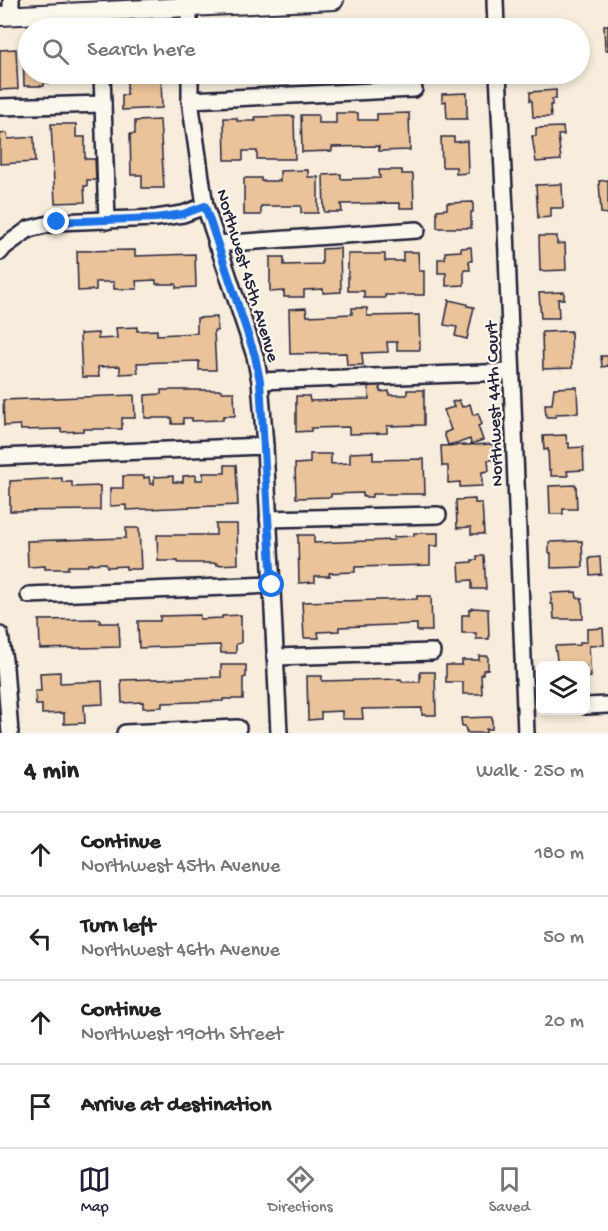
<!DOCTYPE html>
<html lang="en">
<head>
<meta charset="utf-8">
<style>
	:root { --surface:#fff; --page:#f2f2f2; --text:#222; --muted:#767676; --line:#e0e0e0; --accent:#22223b }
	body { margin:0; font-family:"Gochi Hand",sans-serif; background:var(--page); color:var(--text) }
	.controls { position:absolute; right:18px; bottom:18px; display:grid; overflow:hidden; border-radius:9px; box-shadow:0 3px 9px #0003 }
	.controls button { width:54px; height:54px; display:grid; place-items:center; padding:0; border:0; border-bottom:2px solid var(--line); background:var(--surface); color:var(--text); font:30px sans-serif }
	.stop { position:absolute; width:18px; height:18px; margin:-14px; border:4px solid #1a73e8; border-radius:50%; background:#fff }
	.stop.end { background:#1a73e8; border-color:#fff; box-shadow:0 2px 6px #0008 }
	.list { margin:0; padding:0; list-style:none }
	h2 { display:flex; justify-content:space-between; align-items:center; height:78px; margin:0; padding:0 24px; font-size:26px }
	h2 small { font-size:20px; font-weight:400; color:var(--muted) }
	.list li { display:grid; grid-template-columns:39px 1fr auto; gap:18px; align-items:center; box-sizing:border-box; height:84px; padding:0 24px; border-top:2px solid var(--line) }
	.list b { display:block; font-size:22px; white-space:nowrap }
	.list p { margin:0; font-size:20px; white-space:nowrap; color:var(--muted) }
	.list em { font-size:20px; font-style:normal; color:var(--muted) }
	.icon { flex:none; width:33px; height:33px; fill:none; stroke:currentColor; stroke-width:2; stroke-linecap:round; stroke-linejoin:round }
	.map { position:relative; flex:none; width:608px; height:733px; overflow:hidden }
	.search { position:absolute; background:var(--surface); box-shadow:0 3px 9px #0003; left:18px; right:18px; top:18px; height:66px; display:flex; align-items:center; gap:15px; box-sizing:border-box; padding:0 21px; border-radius:33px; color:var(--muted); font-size:22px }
	.sheet { height:414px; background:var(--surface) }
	nav { display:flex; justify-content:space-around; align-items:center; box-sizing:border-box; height:84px; border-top:2px solid var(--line); background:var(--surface); font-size:16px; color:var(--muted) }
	nav a { display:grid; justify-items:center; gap:3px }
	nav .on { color:var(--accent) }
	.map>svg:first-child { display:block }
</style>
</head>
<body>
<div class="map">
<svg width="608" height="733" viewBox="0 0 608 733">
	<rect width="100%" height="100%" fill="#f8eddc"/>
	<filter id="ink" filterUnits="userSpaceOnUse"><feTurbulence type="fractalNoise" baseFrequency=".0167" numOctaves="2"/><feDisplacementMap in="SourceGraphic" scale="12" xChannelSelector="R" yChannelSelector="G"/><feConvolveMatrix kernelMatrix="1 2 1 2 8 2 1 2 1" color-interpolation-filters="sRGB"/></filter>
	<g filter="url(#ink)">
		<g fill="#eac39a" stroke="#22223b" stroke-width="1.5">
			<path d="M565 21 566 28H529V22Z"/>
			<path d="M604 25H608V50H605Z"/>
			<path d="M23 38H28V74H81L82 83H44V86H24Z"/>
			<path d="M16 49 18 89 0 90V50Z"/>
			<path d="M127 74H161L162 108 122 110V95H127Z"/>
			<path d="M274 74H296V82L275 83Z"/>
			<path d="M556 90V99H552V105H550L551 117H533L532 101H530V92Z"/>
			<path d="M467 93V119H447L446 101 442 102V94Z"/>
			<path d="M336 113H358V120H377V114L409 113 410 150 379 151V146L332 147V151L302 152 301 115H318V123H336Z"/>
			<path d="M294 116 295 159H257V151H243V160H225L224 118H237V121H256L255 117Z"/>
			<path d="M160 120 164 188H142V175H131L130 134H135V121Z"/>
			<path d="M51 124H76V137H85V159H95L96 180H87V186H84L85 202 55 203Z"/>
			<path d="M563 127 564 135H558L561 160 536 162 532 136H536V128Z"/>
			<path d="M7 133 8 139 34 137 35 162 0 164V134Z"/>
			<path d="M441 137H454V142L467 141 468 173 456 174V167H442Z"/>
			<path d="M308 170V177H318V213H301V206H261V215H244V178H261V181H280V171Z"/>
			<path d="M379 170H402V174H413L414 208H400V203L341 204 342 212H324L323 175 341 174V179L380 178Z"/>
			<path d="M608 180V214L601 213 599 181Z"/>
			<path d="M562 184 563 208H551V217L538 218 536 185Z"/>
			<path d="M473 202V212H471V228H437V210L447 209V203Z"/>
			<path d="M539 236H557V244L565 243 566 270 540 271Z"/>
			<path d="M471 247 472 261H469L470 270H464V285L446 286V273H438V259H445V252L461 251V248Z"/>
			<path d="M340 248 341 292 323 293V289L304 290V297H284V291L270 292V257H284V265L322 264V249Z"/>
			<path d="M135 250V256L195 254 196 287 176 288V284H156V280L136 281 137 289H114V282H96V290L78 291 77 251Z"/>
			<path d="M403 252H418L419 271H424V295H385V298H364V291H348V254H385V261H403Z"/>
			<path d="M564 292V299H558L559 318H541L539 293Z"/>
			<path d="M449 300 467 304V306L474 307 467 339 455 336 457 327 444 325Z"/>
			<path d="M306 308 307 316 352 314V308H367V316L419 315 420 350H397V342H387L388 352 362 353 363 365H347L346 353 290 354 289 309Z"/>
			<path d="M217 317V331H214L216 370H199V361L137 363 138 373 120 374V366L98 367 99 377H82L80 334 98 333V339L117 338 116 328 137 327V331L157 330V335L197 333V318Z"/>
			<path d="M571 331 572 368 543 369 542 332Z"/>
			<path d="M601 356H608V366L602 367Z"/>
			<path d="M368 381H380V392L389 391V395H407V390H424V425L387 426V433L349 434V427L311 428V431L296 432V396H309L310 401 369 399Z"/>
			<path d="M577 387 578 413 556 414V417H546L545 404H552L554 388Z"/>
			<path d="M161 390H222V392H234L235 416H223V420L192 421V418H183V424H172V418H145V395L161 394Z"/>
			<path d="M134 395 135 418H122V429H83V431L61 432V429L21 430 20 425 4 426 3 400Z"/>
			<path d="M459 400 462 407 470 404 473 415 478 413 482 424 478 426 483 440 471 444 470 439 456 444V443L448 445 444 433 451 430 444 410 454 407 452 402Z"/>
			<path d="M566 435 567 443H569V448L583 447 584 470 567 471 568 476H551V470H549L548 449 544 450 543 436Z"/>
			<path d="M493 444 494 460H488L489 471 482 472V486L460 487V482L448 483V466H442L441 446Z"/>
			<path d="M373 452V460L424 459 425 494H372V497H363V493L331 494V497L296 498 295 464 310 463V454H331V464L350 463V453Z"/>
			<path d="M225 465H236L238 505 126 510V505L110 506V488H123V476H144V478L149 477 150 484H154V477L173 476V482H183V476L196 475V480H203V473H225Z"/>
			<path d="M62 478V482H72V487L100 486V510L10 511V481Z"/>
			<path d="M576 485 577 509H563V514H550L549 486Z"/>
			<path d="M475 499V503H482L484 534H471V527L457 528 456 500Z"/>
			<path d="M216 524H237L238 564 217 565V563H178V561H158L157 535H216Z"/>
			<path d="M126 528H139L141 569H126V566L107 567 106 563 88 564V566H68V569H45V566L28 567 27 541 126 538Z"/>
			<path d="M414 533H438V546H430V565L355 567V572L329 573 330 576H315V582L299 583 298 535H314V543L394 540V537L414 536Z"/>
			<path d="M582 541 583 567 551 568V553H549V542Z"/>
			<path d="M477 556H484L486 589H472V580L460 581 459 563 472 562V560H477Z"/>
			<path d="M600 557 601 574 590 575 589 558Z"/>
			<path d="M576 592 577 598H582L583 619H554L553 604H551V593Z"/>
			<path d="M417 596H431L432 631H417V624L339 627V631L318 632 319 638H304L302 602 417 599Z"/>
			<path d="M473 608 488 609 489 639H476V633H462V615H469V610Z"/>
			<path d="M200 615V619L222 618V616L241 615V643L236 644V653H221L220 645 139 648 138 621H160V616Z"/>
			<path d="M100 619V623H119L120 647 40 649 39 620Z"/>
			<path d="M603 628 604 645 589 646 591 677 586 678V666H558L555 646 580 645V642H587V629Z"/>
			<path d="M479 656H488V669L483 670V674H481L482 694H463V682H446V665H462V660H479Z"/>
			<path d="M221 665H246V677L243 678V699H223V701L162 703V707L143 708V702L122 703 121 680 221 677Z"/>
			<path d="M60 672V683L102 681 103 704 84 705 85 723 64 724V713L42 714V705H36L35 691H41L40 673Z"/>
			<path d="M420 672H435L436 715H422V708L362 709 363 719H342V711L321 712V719L308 720 307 676H322V681L401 679 402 682H420Z"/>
			<path d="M492 717V729H486V733H467V731H466L465 726H462L461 718Z"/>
		</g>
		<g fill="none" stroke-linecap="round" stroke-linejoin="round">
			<defs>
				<g id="minor">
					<path d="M11 0V15"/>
					<path d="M495 0 496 28"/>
					<path d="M189 7V28"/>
					<path d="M102 74 107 221"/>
					<path d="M190 74V100L205 206 255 356 260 381 265 446 279 733"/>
					<path d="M498 74 506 229 526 733"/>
					<path d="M190 100 414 89"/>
					<path d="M0 107 103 104"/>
					<path d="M216 244 417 230"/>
					<path d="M0 252 4 247 29 229 57 222 156 218 183 214 205 206"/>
					<path d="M260 381 511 372"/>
					<path d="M0 457 265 446"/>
					<path d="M268 519 438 515"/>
					<path d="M29 595 272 585"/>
					<path d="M0 635 5 667 10 733"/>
					<path d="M275 657 432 652"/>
					<path d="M586 706 608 705"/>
					<path d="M125 733 238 728"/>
				</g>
				<path id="tertiary" d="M0 16 334 0"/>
			</defs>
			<use href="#minor" stroke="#22223b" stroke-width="20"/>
			<use href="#tertiary" stroke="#22223b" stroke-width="22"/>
			<use href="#minor" stroke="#fbf7ec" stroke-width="15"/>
			<use href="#tertiary" stroke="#fbf7ec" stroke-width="18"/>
		</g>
	</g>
	<g fill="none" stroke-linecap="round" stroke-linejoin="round" filter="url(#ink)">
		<path stroke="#1a73e8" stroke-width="8" d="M57 222 156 218 183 214 205 206 255 356 260 381 272 585"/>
	</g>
	<g text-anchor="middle" stroke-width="4.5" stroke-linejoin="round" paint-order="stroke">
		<g font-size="18" fill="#22223b" stroke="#fbf7ec">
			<text transform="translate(249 275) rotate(73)" y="6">Northwest 45th Avenue</text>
			<text transform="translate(493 404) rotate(-92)" y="6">Northwest 44th Court</text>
		</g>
	</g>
</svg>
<div class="controls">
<button><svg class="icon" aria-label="layers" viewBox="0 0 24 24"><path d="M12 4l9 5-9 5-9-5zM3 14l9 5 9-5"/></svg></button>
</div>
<div class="stop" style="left:272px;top:585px"></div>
<div class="stop end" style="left:57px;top:222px"></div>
<div class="search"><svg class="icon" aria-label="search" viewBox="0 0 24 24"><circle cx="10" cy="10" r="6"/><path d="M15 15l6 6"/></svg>Search here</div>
</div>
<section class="sheet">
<h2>4 min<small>Walk · 250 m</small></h2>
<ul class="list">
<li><svg class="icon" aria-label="ahead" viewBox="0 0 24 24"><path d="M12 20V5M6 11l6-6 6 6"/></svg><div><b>Continue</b><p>Northwest 45th Avenue</p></div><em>180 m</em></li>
<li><svg class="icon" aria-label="left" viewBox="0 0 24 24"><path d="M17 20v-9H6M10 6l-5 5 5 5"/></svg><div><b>Turn left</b><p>Northwest 46th Avenue</p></div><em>50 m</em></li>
<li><svg class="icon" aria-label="ahead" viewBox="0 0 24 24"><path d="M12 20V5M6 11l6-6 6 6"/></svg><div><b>Continue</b><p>Northwest 190th Street</p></div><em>20 m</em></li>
<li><svg class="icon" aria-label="arrive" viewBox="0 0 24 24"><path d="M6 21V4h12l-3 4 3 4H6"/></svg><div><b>Arrive at destination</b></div></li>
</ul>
</section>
<nav>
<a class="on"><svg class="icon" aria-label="map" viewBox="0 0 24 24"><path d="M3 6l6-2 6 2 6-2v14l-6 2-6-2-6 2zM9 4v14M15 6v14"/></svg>Map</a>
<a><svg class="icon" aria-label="directions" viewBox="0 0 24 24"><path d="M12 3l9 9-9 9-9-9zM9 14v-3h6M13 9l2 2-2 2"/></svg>Directions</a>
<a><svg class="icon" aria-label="saved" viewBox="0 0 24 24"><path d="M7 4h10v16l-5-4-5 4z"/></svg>Saved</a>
</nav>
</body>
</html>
